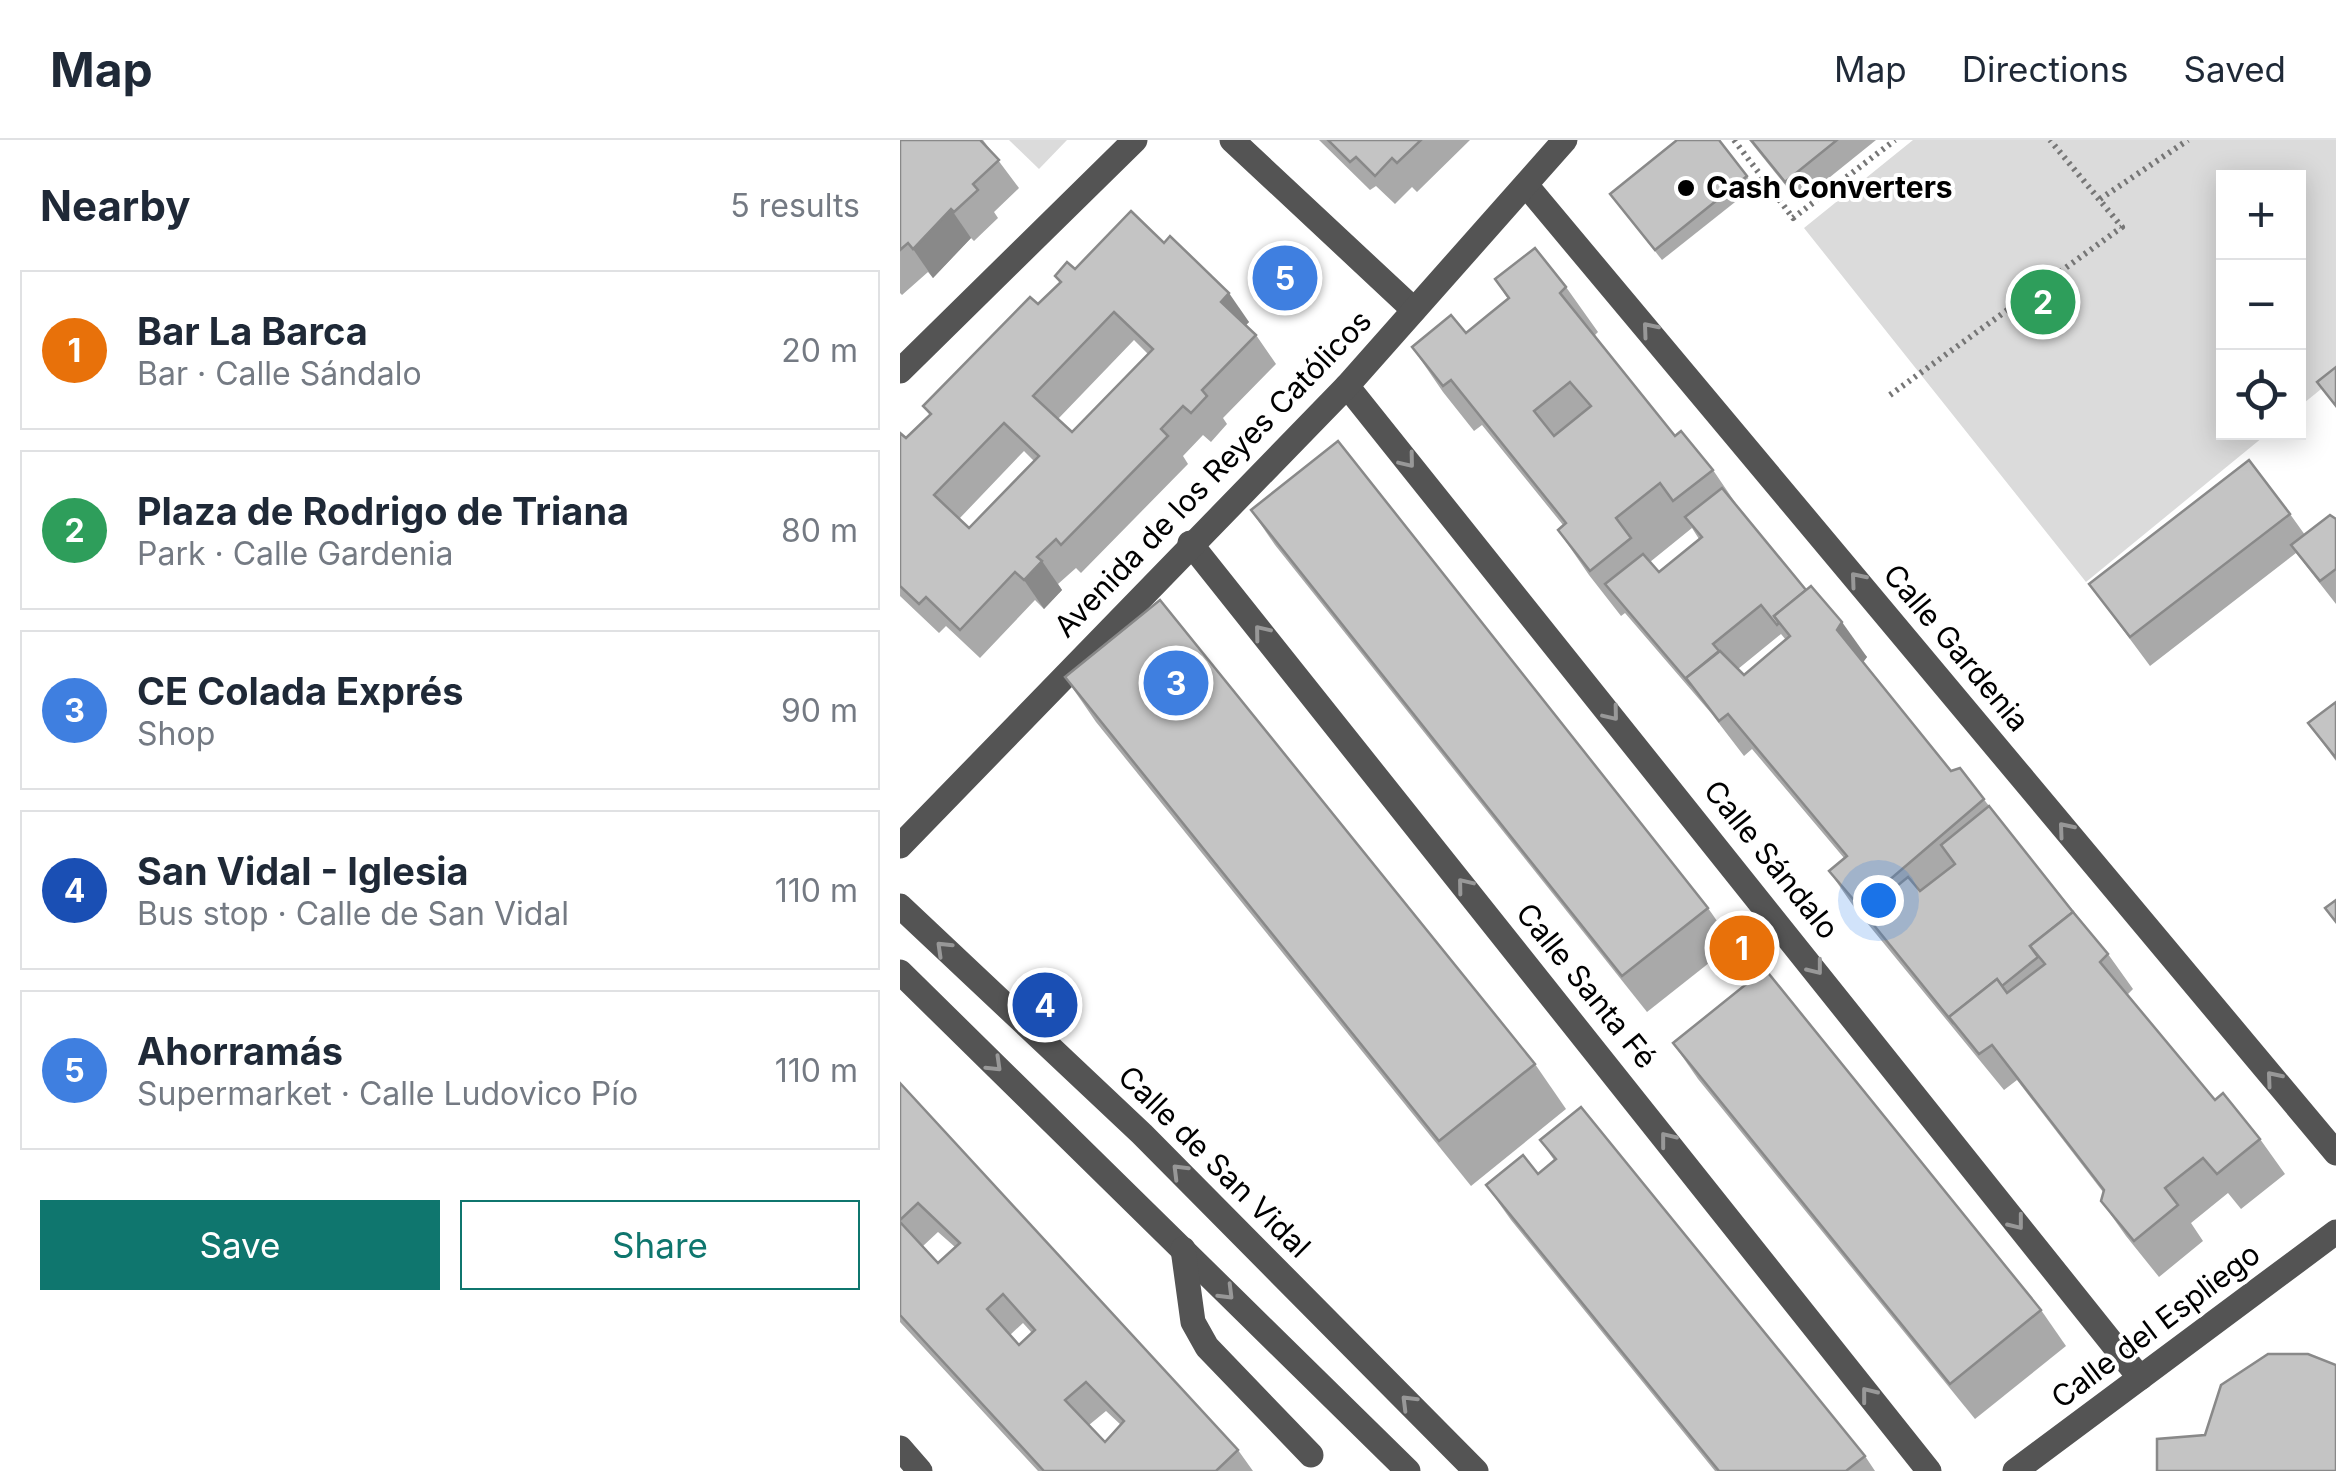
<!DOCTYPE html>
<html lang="en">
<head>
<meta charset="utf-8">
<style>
	:root { --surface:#fff; --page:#f2f2f3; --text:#1f2937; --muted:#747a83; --line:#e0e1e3; --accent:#0f766e }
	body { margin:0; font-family:Inter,sans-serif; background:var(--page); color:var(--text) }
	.controls { position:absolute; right:30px; top:30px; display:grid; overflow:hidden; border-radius:0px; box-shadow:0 5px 25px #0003 }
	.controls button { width:90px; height:90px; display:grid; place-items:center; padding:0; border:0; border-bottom:2px solid var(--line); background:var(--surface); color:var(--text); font:50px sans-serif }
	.you { position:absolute; left:978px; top:760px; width:35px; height:35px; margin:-25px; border:8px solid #fff; border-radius:50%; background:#1a73e8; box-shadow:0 0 0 15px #1a73e833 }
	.badge { display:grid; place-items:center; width:65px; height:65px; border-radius:50%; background:var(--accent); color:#fff; font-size:32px; font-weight:700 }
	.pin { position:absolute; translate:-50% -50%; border:5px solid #fff; box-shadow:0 2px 10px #0006 }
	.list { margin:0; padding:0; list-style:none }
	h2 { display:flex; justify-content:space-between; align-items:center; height:130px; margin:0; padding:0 40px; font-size:42px }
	h2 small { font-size:32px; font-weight:400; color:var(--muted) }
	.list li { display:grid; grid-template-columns:65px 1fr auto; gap:30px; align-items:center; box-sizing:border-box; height:160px; margin:0 20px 20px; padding:0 20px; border:2px solid var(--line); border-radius:0px }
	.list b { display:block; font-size:38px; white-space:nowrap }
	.list p { margin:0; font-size:32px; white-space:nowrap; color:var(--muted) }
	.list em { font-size:32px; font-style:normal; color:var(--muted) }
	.actions { display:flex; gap:20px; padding:30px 40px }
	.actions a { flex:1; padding:22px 0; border:2px solid var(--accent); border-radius:0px; text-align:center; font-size:35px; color:var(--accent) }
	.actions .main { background:var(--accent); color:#fff }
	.icon { flex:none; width:55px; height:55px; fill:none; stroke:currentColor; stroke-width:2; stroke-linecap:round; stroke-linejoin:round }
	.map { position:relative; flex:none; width:1436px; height:1331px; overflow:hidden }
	header { display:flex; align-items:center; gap:60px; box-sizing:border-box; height:140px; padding:0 50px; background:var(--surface); border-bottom:2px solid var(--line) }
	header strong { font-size:48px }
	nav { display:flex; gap:55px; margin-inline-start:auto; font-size:35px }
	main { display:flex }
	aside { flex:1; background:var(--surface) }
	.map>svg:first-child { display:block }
</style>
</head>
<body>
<header>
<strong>Map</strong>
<nav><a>Map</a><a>Directions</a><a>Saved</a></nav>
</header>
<main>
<aside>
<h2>Nearby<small>5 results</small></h2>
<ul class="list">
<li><span class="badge" style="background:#e8710a">1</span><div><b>Bar La Barca</b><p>Bar · Calle Sándalo</p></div><em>20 m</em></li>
<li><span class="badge" style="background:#2e9e5b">2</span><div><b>Plaza de Rodrigo de Triana</b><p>Park · Calle Gardenia</p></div><em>80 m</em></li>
<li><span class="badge" style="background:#3f7fe0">3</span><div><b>CE Colada Exprés</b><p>Shop</p></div><em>90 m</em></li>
<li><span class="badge" style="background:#1a4fb4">4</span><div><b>San Vidal - Iglesia</b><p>Bus stop · Calle de San Vidal</p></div><em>110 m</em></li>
<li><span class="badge" style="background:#3f7fe0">5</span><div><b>Ahorramás</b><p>Supermarket · Calle Ludovico Pío</p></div><em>110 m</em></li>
</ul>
<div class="actions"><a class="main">Save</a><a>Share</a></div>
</aside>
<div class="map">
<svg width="1436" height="1331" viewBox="0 0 1436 1331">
	<rect width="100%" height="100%" fill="#fff"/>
	<g fill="#dbdbdb">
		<path d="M109 0H167L139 29Z"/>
		<path d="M1013 0H1436V237L1399 267 1398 38H1324V292L1368 293 1186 442 904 88Z"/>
	</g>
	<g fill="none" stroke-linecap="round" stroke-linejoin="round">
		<g stroke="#767676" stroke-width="6" stroke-dasharray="2.5 5" stroke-linecap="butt">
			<path d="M834 0 893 78 995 0"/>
			<path d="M1200 59 1288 0"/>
			<path d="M990 255 1222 87 1150 0"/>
		</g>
		<g stroke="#545454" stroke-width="25">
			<path d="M332 0 514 170"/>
			<path d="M626 45 1436 1013"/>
			<path d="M0 231 235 0"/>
			<path d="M447 246 1240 1238"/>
			<path d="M290 403 1029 1331"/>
			<path d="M0 706 447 246 665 0"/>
			<path d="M0 766 242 994 576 1331"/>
			<path d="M0 832 508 1331"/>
			<path d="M283 1109 293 1182 307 1207 411 1315"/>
			<path d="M0 1308 20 1331"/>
			<path d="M1115 1331 1436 1092"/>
		</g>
	</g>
	<g fill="#a9a9a9" fill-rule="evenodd">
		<path d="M0 0H83L119 48 94 72 98 78 74 101 71 98 33 138 28 132 2 155 0 153Z"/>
		<path d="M419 0H570L517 52 512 47 495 64 476 46 470 50Z"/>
		<path d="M849 0H976L899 62Z"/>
		<path d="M847 36 854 47 762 120 710 54Z"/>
		<path d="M264 103 349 182 346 185 356 195 376 224 323 278 327 284 311 302 303 295 283 316 288 324 181 433 176 428 158 444 162 450 144 469 135 460 80 518 46 486 39 493 0 456V292L6 298 30 275 23 266 160 143 155 136ZM234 200 248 214 172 292 158 279ZM124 311 134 321 69 388 59 379Z"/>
		<path d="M595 139 666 147 698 192 694 196 775 296 813 330 843 374 906 450 967 517 963 522 1051 631 1060 628 1089 666 1208 814 1233 849 1227 855 1315 960 1360 999 1385 1034 1341 1069 1328 1053 1291 1083 1303 1101 1259 1137 1226 1096 1201 1061 1203 1052 1117 940 1104 950 954 767 929 731 944 718 852 609 844 616 811 573 725 473 721 476 689 435 658 390 663 385 582 285 574 291 543 252 512 207 566 193 608 159ZM792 388 799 399 759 432 750 422ZM881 494 886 500 844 535 838 529Z"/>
		<path d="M351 370 808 768 833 804 747 872 375 405Z"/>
		<path d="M1390 374 1405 395 1436 379V464L1396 413 1250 526 1189 444Z"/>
		<path d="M165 537 635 924 666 969 571 1046 196 582Z"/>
		<path d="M1436 562V621L1408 583Z"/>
		<path d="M773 903 1141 1170 1166 1206 1075 1279 798 939Z"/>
		<path d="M0 943 338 1310 353 1331H138L0 1182ZM38 1092 55 1107 38 1123 23 1106ZM123 1183 132 1193 119 1205 110 1195ZM206 1271 221 1285 205 1302 189 1285Z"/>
		<path d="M640 1000 965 1316 975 1331H815L611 1080 586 1045 638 1034 654 1020Z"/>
	</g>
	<g fill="#898989">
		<path d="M51 69 71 98 33 138 13 109Z"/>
		<path d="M329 153 349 182 341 190 321 162Z"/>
		<path d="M142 421 162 450 144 469 124 440Z"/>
		<path d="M942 482 967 517 961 525 937 490Z"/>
	</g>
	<g fill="#c4c4c4" stroke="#898989" stroke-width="2.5" fill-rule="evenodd">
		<path d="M0 0H80L99 20 73 44 78 50 54 72 51 69 13 109 8 103 0 110Z"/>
		<path d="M428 0H521L497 23 492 18 475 36 456 17 450 22Z"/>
		<path d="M777 0H819L847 36 755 110 710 54Z"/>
		<path d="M851 0H937L885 42Z"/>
		<path d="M231 71 264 103 270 96 329 153 321 162 356 195 302 250 307 256 291 273 283 266 261 289 268 296 161 405 156 399 137 417 142 421 124 440 115 432 60 490 26 457 19 464 0 446V293L6 298 31 274 23 266 130 157 138 164 161 142 155 136 167 122 175 129ZM214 172 253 209 172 292 133 256ZM104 283 139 316 69 388 34 355Z"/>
		<path d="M635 108 666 147 660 153 775 296 781 291 813 330 773 361 760 343 716 378 731 398 690 431 658 390 666 383 654 368 551 240 543 246 512 207 551 175 566 193 588 175 609 158 595 139ZM670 242 691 266 654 296 634 271Z"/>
		<path d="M1436 227V266L1417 242Z"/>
		<path d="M438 301 808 768 722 836 351 370Z"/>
		<path d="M1349 320 1390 374 1230 497 1189 444Z"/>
		<path d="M822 348 906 450 874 476 879 483 877 485 861 465 813 504 819 511 786 538 791 545 705 444 743 414 759 432 802 397 785 377Z"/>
		<path d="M1430 375 1436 379V429L1420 441 1391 405Z"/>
		<path d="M911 446 942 482 937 490 1051 631 1060 628 1084 659 959 766 929 731 947 716 828 574 819 581 786 538 820 511 844 535 890 496 874 476Z"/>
		<path d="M260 460 635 924 539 1001 165 537Z"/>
		<path d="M1436 562V618L1408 583Z"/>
		<path d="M1089 666 1173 772 1130 806 1138 817 1102 846 1097 839 1049 877 1054 884 964 773 1008 737 1020 751 1055 724 1041 705Z"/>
		<path d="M1436 760V782L1425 768Z"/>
		<path d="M1173 772 1208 814 1200 822 1315 960 1323 953 1360 999 1317 1034 1303 1018 1265 1048 1278 1065 1234 1101 1201 1061 1204 1050 1092 905 1079 914 1049 877 1097 839 1107 853 1145 824 1130 806Z"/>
		<path d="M865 829 1141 1170 1050 1244 773 903Z"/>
		<path d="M0 943 338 1310 316 1331H144L0 1175V1082L38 1123 60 1103 18 1063 0 1080ZM103 1154 135 1190 119 1205 87 1169ZM186 1242 224 1281 205 1302 165 1260Z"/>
		<path d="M681 967 965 1316 946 1331H819L586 1045 623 1015 638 1034 656 1019 640 1000Z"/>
		<path d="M1368 1214H1408L1436 1225V1331H1257V1299L1305 1295 1321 1245Z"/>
	</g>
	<defs><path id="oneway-chevron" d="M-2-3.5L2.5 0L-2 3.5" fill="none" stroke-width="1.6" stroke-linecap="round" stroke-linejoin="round" transform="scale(2.5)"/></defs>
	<g stroke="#989898">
		<use href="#oneway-chevron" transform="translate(749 189) rotate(-130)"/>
		<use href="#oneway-chevron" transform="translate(508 321) rotate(51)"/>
		<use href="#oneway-chevron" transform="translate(957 439) rotate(-130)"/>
		<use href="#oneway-chevron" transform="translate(361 492) rotate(-129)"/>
		<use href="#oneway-chevron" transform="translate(712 574) rotate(51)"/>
		<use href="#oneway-chevron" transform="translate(1165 689) rotate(-130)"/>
		<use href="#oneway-chevron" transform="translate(564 745) rotate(-129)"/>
		<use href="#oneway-chevron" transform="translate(43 808) rotate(-136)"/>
		<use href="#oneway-chevron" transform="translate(916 828) rotate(52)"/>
		<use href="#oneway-chevron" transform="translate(95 925) rotate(44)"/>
		<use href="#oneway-chevron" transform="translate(1373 938) rotate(-130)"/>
		<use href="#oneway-chevron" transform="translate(767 999) rotate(-128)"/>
		<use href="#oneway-chevron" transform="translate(279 1031) rotate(-135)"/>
		<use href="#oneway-chevron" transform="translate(1117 1083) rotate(52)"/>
		<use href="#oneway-chevron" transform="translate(327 1153) rotate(45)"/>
		<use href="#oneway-chevron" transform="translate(968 1254) rotate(-128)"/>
		<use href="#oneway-chevron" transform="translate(508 1262) rotate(-135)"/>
	</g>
	<circle fill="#000" stroke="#fff" stroke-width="4" cx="786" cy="48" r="10"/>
	<g text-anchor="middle" stroke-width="8" stroke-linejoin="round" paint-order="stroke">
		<g font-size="30" font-weight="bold" fill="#000" stroke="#fff" text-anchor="start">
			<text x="806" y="58">Cash Converters</text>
		</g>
		<g font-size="30" fill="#000" stroke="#fff">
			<text transform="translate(313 334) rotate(-46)" y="10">Avenida de los Reyes Católicos</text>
			<text transform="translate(1056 508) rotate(50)" y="10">Calle Gardenia</text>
			<text transform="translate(871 720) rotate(51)" y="10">Calle Sándalo</text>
			<text transform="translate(686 846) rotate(51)" y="10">Calle Santa Fé</text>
			<text transform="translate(314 1022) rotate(45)" y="10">Calle de San Vidal</text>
			<text transform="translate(1256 1186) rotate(-37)" y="10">Calle del Espliego</text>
		</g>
	</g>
</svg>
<div class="controls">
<button>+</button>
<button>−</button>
<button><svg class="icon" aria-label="locate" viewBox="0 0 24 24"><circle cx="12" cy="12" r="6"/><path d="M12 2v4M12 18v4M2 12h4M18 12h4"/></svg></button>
</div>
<div class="you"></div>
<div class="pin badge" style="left:842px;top:808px;background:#e8710a">1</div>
<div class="pin badge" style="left:1143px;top:162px;background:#2e9e5b">2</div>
<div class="pin badge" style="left:276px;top:543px;background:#3f7fe0">3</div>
<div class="pin badge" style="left:145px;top:865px;background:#1a4fb4">4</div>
<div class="pin badge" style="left:385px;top:138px;background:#3f7fe0">5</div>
</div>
</main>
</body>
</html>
